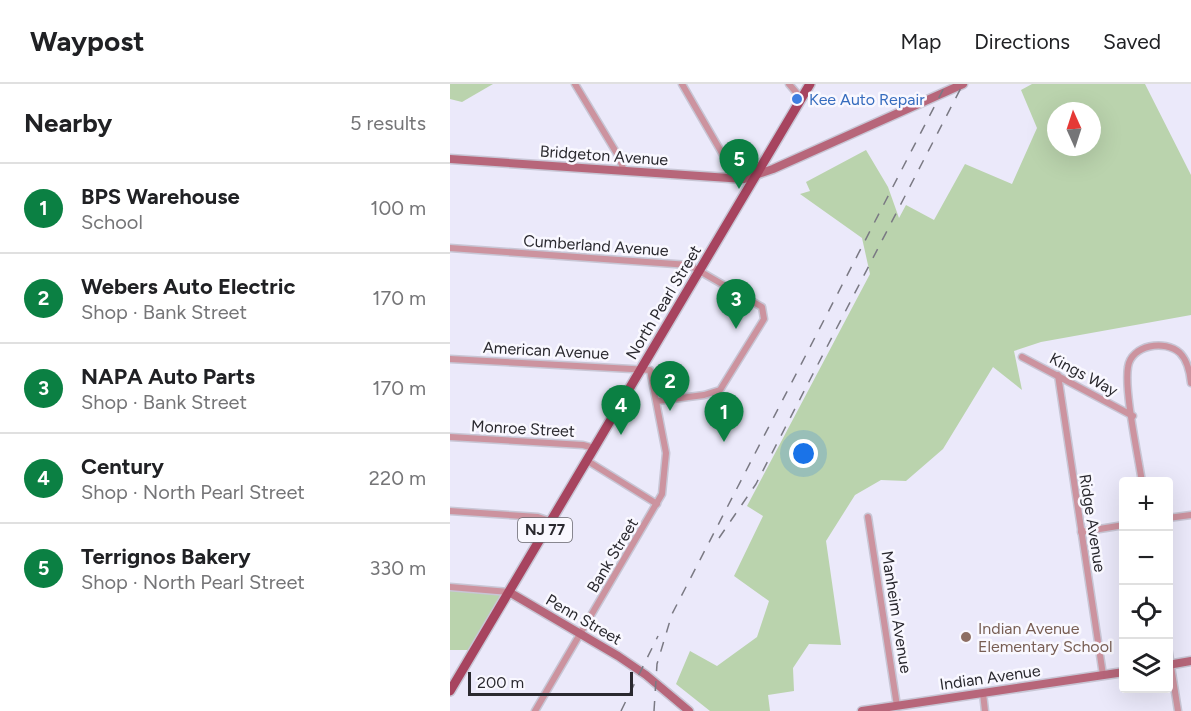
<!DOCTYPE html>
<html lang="en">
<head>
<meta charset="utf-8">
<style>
	:root { --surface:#fff; --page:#f6f6f6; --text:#202124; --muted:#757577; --line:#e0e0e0; --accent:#0b8043 }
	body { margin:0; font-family:Figtree,sans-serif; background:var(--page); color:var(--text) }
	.controls { position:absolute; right:18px; bottom:18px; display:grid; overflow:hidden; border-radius:6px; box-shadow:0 6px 24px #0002 }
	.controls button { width:54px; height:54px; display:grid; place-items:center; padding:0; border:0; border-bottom:2px solid var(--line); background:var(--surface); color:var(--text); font:30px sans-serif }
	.compass { position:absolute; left:597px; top:18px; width:54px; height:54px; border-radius:50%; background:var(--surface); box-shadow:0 6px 24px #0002; rotate:357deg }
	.scale { position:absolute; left:18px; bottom:15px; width:165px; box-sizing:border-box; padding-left:6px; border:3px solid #2a292f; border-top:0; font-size:16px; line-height:21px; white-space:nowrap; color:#2a292f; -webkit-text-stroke:4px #f9f8ff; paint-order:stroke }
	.you { position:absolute; left:354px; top:370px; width:21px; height:21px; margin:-15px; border:4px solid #fff; border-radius:50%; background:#1a73e8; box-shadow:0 0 0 9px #1a73e833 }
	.badge { display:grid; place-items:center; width:39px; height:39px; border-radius:50%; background:var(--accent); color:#fff; font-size:20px; font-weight:700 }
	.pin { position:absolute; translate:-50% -50px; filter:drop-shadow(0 2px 3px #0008) }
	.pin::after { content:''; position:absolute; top:32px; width:21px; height:18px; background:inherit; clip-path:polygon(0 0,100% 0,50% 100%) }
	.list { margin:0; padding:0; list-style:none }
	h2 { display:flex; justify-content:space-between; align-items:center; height:78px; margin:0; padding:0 24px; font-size:26px }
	h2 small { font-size:20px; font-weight:400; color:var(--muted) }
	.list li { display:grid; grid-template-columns:39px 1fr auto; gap:18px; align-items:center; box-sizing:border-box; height:90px; padding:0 24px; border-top:2px solid var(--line) }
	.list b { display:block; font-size:22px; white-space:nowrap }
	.list p { margin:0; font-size:20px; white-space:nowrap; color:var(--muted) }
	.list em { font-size:20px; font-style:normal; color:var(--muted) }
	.icon { flex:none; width:33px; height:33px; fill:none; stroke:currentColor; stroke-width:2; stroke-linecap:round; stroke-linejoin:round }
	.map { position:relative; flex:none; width:741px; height:627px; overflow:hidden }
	header { display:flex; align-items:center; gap:36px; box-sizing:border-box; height:84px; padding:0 30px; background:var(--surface); border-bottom:2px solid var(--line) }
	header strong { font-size:28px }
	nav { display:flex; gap:33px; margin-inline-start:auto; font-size:21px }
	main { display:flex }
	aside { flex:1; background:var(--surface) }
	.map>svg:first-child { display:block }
</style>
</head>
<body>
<header>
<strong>Waypost</strong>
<nav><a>Map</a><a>Directions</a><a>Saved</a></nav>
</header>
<main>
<aside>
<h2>Nearby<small>5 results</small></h2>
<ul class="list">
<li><span class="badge">1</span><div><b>BPS Warehouse</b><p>School</p></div><em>100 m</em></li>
<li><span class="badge">2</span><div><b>Webers Auto Electric</b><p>Shop · Bank Street</p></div><em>170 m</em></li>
<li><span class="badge">3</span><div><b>NAPA Auto Parts</b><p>Shop · Bank Street</p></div><em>170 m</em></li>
<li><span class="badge">4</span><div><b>Century</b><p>Shop · North Pearl Street</p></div><em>220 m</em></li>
<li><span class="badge">5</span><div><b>Terrignos Bakery</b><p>Shop · North Pearl Street</p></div><em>330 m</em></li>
</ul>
</aside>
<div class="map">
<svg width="741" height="627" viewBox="0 0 741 627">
	<rect width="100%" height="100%" fill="#ebe9fa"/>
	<g fill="#bad3ad" fill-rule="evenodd">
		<path d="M0 0H43L12 18 0 15Z"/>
		<path d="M582 0H695L741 91V231L591 258 564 267 572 306 543 283 493 365 456 397 431 396 405 411 376 457 391 561 359 560 343 584 344 607 318 611 320 627H260L226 600 240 567 267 582 307 553 319 517 284 492 313 432 297 422 420 190 412 154 350 110 360 107 356 98 416 66 438 103 449 134 456 121 484 136 515 80 562 100 587 44 571 6ZM606 27H642V63H606Z"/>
		<path d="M0 503 59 508 24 566H0Z"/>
	</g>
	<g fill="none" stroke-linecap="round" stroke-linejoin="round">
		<defs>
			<g id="street">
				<path d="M125 0 169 73 174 87"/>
				<path d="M232 0 287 95"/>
				<path d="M339 0 351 14"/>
				<path d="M0 164 239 181 312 223 314 235 270 306 254 311 207 317"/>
				<path d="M572 273 683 332"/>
				<path d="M0 275 200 286 216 369 212 410 85 627"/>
				<path d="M608 291 653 591"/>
				<path d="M0 353 133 361 144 364"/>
				<path d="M136 376 207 420"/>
				<path d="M692 398C688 371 674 307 678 283 681 261 715 255 730 269 738 277 740 289 741 299"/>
				<path d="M0 427 88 433 100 437"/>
				<path d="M418 433 447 622"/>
				<path d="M718 434 741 431"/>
				<path d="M631 448 674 441"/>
				<path d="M0 503 59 508"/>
				<path d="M718 563 728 627"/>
				<path d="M533 609 535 627"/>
			</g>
			<g id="secondary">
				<path d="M0 75 294 95 323 85 513 0"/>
				<path d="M59 508 168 572 196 591 239 627"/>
				<path d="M718 581 741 577"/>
				<path d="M412 627 674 588"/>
			</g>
			<path id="primary" d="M0 607 360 0"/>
		</defs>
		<use href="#street" stroke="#c8c6d5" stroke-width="9"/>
		<use href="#secondary" stroke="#c8c6d5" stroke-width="11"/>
		<use href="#primary" stroke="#c8c6d5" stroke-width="12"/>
		<use href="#street" stroke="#cc939f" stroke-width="6"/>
		<use href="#secondary" stroke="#b7667a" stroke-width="8"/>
		<use href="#primary" stroke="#a7445f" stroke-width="9"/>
		<g stroke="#7a7983" stroke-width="1.5" stroke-dasharray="10 10" stroke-linecap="butt">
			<path d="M269 454 306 400 513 0"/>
			<path d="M171 627 208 552"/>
			<path d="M204 627 207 580 222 530 496 0"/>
		</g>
	</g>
	<circle fill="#3f7fe0" stroke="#f9f8ff" stroke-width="2" cx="347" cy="15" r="6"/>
	<circle fill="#8d6e63" stroke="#f9f8ff" stroke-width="2" cx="516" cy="553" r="6"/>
	<g text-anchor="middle" stroke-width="5" stroke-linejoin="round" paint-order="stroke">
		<rect fill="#f9f8ff" stroke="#68676d" stroke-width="1.5" x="68" y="434" width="54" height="24" rx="4.5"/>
		<g font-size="15" font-weight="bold" fill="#2a292f">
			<text x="95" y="451">NJ 77</text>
		</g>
		<g font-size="16" fill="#366cbe" stroke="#f9f8ff" text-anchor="start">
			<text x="359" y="21">Kee Auto Repair</text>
		</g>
		<g font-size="16" fill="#2a292f" stroke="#f9f8ff">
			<text transform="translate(154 71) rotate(4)" y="6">Bridgeton Avenue</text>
			<text transform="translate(146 161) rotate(4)" y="6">Cumberland Avenue</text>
			<text transform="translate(213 218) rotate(-59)" y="6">North Pearl Street</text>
			<text transform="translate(96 266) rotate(3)" y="6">American Avenue</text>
			<text transform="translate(634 290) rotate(28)" y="6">Kings Way</text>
			<text transform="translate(73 344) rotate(3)" y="6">Monroe Street</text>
			<text transform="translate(643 439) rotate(81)" y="6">Ridge Avenue</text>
			<text transform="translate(162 471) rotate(-59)" y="6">Bank Street</text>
			<text transform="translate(447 528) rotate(81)" y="6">Manheim Avenue</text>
			<text transform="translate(134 535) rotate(30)" y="6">Penn Street</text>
			<text transform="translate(540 593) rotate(-8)" y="6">Indian Avenue</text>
		</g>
		<g font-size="16" fill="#785e54" stroke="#f9f8ff" text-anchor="start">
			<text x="528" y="550">Indian Avenue<tspan x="528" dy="18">Elementary School</tspan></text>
		</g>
	</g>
</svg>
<div class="controls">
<button>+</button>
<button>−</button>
<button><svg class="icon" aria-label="locate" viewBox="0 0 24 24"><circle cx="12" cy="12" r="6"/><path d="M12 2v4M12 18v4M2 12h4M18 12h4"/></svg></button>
<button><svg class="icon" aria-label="layers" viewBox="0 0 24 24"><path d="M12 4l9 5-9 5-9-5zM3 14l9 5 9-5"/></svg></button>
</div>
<svg class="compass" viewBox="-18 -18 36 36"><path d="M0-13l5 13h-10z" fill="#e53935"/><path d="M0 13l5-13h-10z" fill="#757577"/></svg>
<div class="scale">200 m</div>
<div class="you"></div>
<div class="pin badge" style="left:274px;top:358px">1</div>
<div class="pin badge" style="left:220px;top:327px">2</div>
<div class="pin badge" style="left:286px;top:245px">3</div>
<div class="pin badge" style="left:171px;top:351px">4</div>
<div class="pin badge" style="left:289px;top:105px">5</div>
</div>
</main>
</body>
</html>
